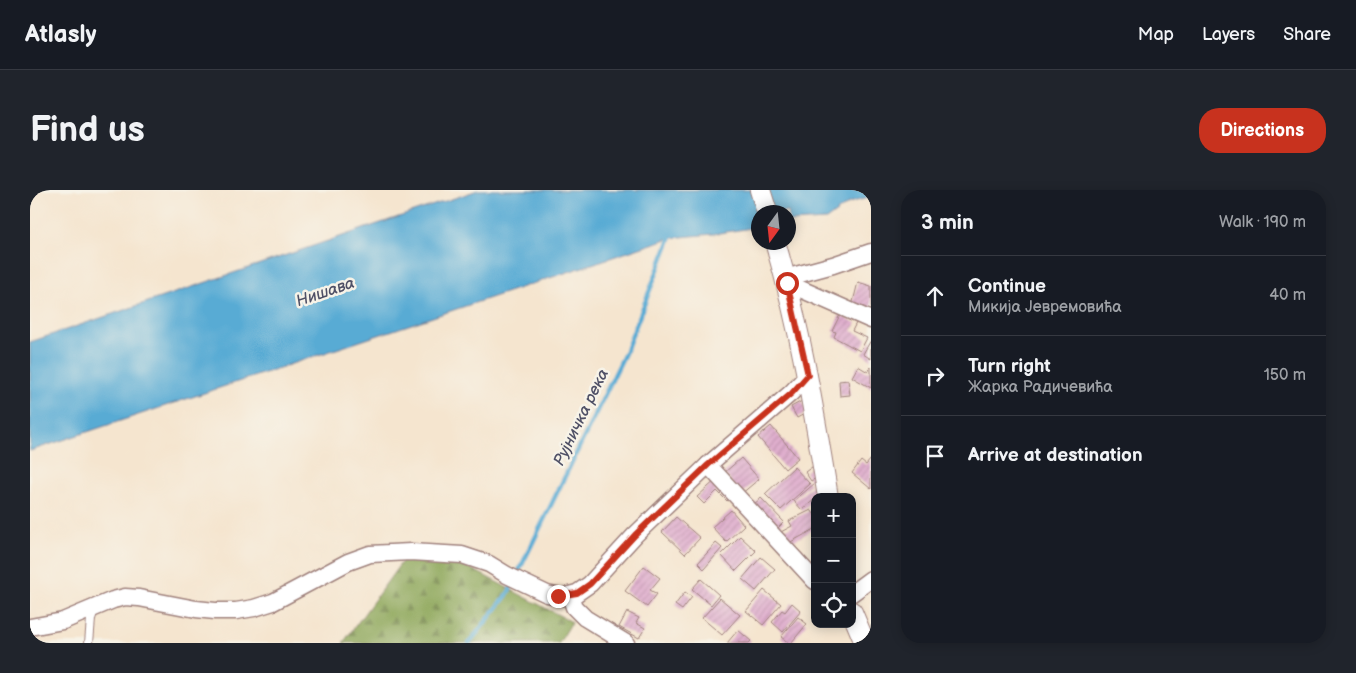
<!DOCTYPE html>
<html lang="en">
<head>
<meta charset="utf-8">
<style>
	:root { --surface:#171b24; --page:#20242c; --text:#f1f3f6; --muted:#9ea1a6; --line:#363941; --accent:#c8321e }
	body { margin:0; font-family:"Balsamiq Sans",sans-serif; background:var(--page); color:var(--text) }
	.controls { position:absolute; right:15px; bottom:15px; display:grid; overflow:hidden; border-radius:10px; box-shadow:0 2px 12px #0003 }
	.controls button { width:45px; height:45px; display:grid; place-items:center; padding:0; border:0; border-bottom:1px solid var(--line); background:var(--surface); color:var(--text); font:25px sans-serif }
	.compass { position:absolute; left:721px; top:15px; width:45px; height:45px; border-radius:50%; background:var(--surface); box-shadow:0 2px 12px #0003; rotate:195deg }
	.stop { position:absolute; width:15px; height:15px; margin:-11px; border:4px solid #c8321e; border-radius:50%; background:#fff }
	.stop.end { background:#c8321e; border-color:#fff; box-shadow:0 1px 5px #0008 }
	.list { margin:0; padding:0; list-style:none }
	h2 { display:flex; justify-content:space-between; align-items:center; height:65px; margin:0; padding:0 20px; font-size:21px }
	h2 small { font-size:16px; font-weight:400; color:var(--muted) }
	.list li { display:grid; grid-template-columns:32px 1fr auto; gap:15px; align-items:center; box-sizing:border-box; height:80px; padding:0 20px; border-top:1px solid var(--line) }
	.list b { display:block; font-size:19px; white-space:nowrap }
	.list p { margin:0; font-size:16px; white-space:nowrap; color:var(--muted) }
	.list em { font-size:16px; font-style:normal; color:var(--muted) }
	.icon { flex:none; width:28px; height:28px; fill:none; stroke:currentColor; stroke-width:2; stroke-linecap:round; stroke-linejoin:round }
	.map { position:relative; flex:none; width:841px; height:453px; overflow:hidden; border-radius:20px }
	header { display:flex; align-items:center; gap:30px; box-sizing:border-box; height:70px; padding:0 25px; background:var(--surface); border-bottom:1px solid var(--line) }
	header strong { font-size:24px }
	nav { display:flex; gap:28px; margin-inline-start:auto; font-size:18px }
	.intro { display:flex; align-items:center; justify-content:space-between; box-sizing:border-box; height:120px; padding:0 30px }
	h1 { margin:0; font-size:35px }
	.button { padding:12px 22px; border-radius:20px; background:var(--accent); color:#fff; font-size:18px; font-weight:700 }
	main { display:flex; gap:30px; padding:0 30px }
	aside { flex:1; background:var(--surface); border-radius:20px; box-shadow:0 2px 12px #0003 }
	.map>svg:first-child { display:block }
</style>
</head>
<body>
<header>
<strong>Atlasly</strong>
<nav><a>Map</a><a>Layers</a><a>Share</a></nav>
</header>
<div class="intro"><h1>Find us</h1><a class="button">Directions</a></div>
<main>
<div class="map">
<svg width="841" height="453" viewBox="0 0 841 453">
	<defs>
		<pattern id="forest-firs" width="22" height="20" patternUnits="userSpaceOnUse" patternTransform="scale(1.25)"><rect width="22" height="20" fill="#8ca659"/><path d="M5 1l3.5 6h-7zM16 11l3.5 6h-7z" fill="#74874a"/></pattern>
		<pattern id="building-hatch" width="6" height="6" patternUnits="userSpaceOnUse" patternTransform="scale(1.25)"><rect width="6" height="6" fill="#dfaecd"/><path d="M-1 1l2-2M0 6l6-6M5 7l2-2" fill="none" stroke="#c195b0"/></pattern>
	</defs>
	<rect width="100%" height="100%" fill="#f7f3e8"/>
	<filter id="ink" filterUnits="userSpaceOnUse"><feTurbulence type="fractalNoise" baseFrequency=".02" numOctaves="2"/><feDisplacementMap in="SourceGraphic" scale="10" xChannelSelector="R" yChannelSelector="G"/><feConvolveMatrix kernelMatrix="1 2 1 2 8 2 1 2 1" color-interpolation-filters="sRGB"/></filter>
	<filter id="wash" filterUnits="userSpaceOnUse"><feTurbulence type="fractalNoise" baseFrequency=".0096" numOctaves="4" result="noise"/><feDisplacementMap in="SourceGraphic" scale="20" xChannelSelector="R" yChannelSelector="G"/><feGaussianBlur stdDeviation="1.12" result="paint"/><feColorMatrix in="noise" values="0 0 0 0 0 0 0 0 0 0 0 0 0 0 0 0 0 1.4 0 .05"/><feComposite in="paint" operator="in"/></filter>
	<g filter="url(#wash)">
		<rect width="100%" height="100%" fill="#f5e5cf"/>
		<path fill="url(#forest-firs)" stroke="#6b6242" d="M373 370 419 373 440 378 542 432 529 453H313Z"/>
		<path fill="#59abd4" stroke="#526580" d="M448 0H841V7L819 13 796 30 759 32 758 22H728V37L683 44 640 48 0 261V152Z"/>
		<g fill="none" stroke-linecap="round" stroke-linejoin="round">
			<g stroke="#59abd4" stroke-width="4.5">
				<path d="M487 385 595 163 642 44"/>
				<path d="M439 453 477 405 484 392"/>
			</g>
		</g>
		<g id="blocks">
			<g fill="url(#building-hatch)">
				<path d="M828 92 841 96V122L822 116Z"/>
				<path d="M810 125 826 133 822 141 837 148 830 161 804 147 806 142 802 141Z"/>
				<path d="M841 150V169L833 164Z"/>
				<path d="M828 176 838 182 841 177V198L822 187Z"/>
				<path d="M818 190 820 205 810 206 809 191Z"/>
				<path d="M772 211 778 222 767 228 761 217Z"/>
				<path d="M741 236 768 268 755 279 728 247Z"/>
				<path d="M711 268 729 289 711 304 694 283Z"/>
				<path d="M841 269V299L822 283 831 271 836 275Z"/>
				<path d="M786 274 793 284 781 291 775 282Z"/>
				<path d="M764 277 780 294 751 320 735 304Z"/>
				<path d="M687 289 703 305 697 311 687 301 674 314 667 307Z"/>
				<path d="M785 293 793 302 787 307H785V309L772 320 764 311Z"/>
				<path d="M731 308 754 332 746 340 723 315Z"/>
				<path d="M701 320 714 335 696 352 682 337Z"/>
				<path d="M781 320 785 325V339L755 355 749 343 762 336 759 331Z"/>
				<path d="M646 327 670 348 655 364 632 342Z"/>
				<path d="M710 346 726 361 706 381 691 365Z"/>
				<path d="M686 353 692 358 674 379 668 373Z"/>
				<path d="M731 367 745 379 726 401 712 389Z"/>
				<path d="M614 376 630 388 620 400 627 404 617 417 595 401Z"/>
				<path d="M671 389 689 405 681 415 662 399Z"/>
				<path d="M734 400 751 414 733 435 716 421Z"/>
				<path d="M655 402 662 407 652 420 645 415Z"/>
				<path d="M690 408 710 425 692 445 672 428Z"/>
				<path d="M762 413 771 421 753 442 742 432 752 420 755 422Z"/>
				<path d="M597 422 609 428 606 433 615 438 609 448 589 437Z"/>
				<path d="M768 427 777 434 761 453H759L751 447Z"/>
				<path d="M708 440 721 451 719 453H697Z"/>
			</g>
		</g>
	</g>
	<g filter="url(#ink)">
		<use href="#blocks" fill-opacity="0" stroke="#a0827d" stroke-width="1"/>
		<g fill="none" stroke-linecap="round" stroke-linejoin="round">
			<defs>
				<path id="service" d="M59 453 61 429 64 419"/>
				<g id="minor">
					<path d="M755 88 803 75 841 62"/>
					<path d="M757 93 841 130"/>
					<path d="M678 275 785 391"/>
					<path d="M822 403 841 389"/>
					<path d="M540 405 544 417 555 428 596 453"/>
					<path d="M0 437 33 431 83 410 95 407 109 408 166 419 185 421H206L224 418 243 412 318 372 340 364 381 362 432 365 459 374 477 385 517 404 532 407 547 403 560 394 605 345 678 275 761 203 778 185"/>
				</g>
				<g id="tertiary">
					<path d="M730 0 737 22"/>
					<path d="M745 52C770 136 784 221 798 307"/>
					<path d="M822 422 835 453"/>
				</g>
			</defs>
			<use href="#service" stroke="#a0827d" stroke-width="10"/>
			<use href="#minor" stroke="#a0827d" stroke-width="19"/>
			<use href="#tertiary" stroke="#a0827d" stroke-width="22"/>
			<use href="#service" stroke="#fff" stroke-width="8"/>
			<use href="#minor" stroke="#fff" stroke-width="16"/>
			<use href="#tertiary" stroke="#fff" stroke-width="20"/>
		</g>
	</g>
	<g fill="none" stroke-linecap="round" stroke-linejoin="round" filter="url(#ink)">
		<path stroke="#c8321e" stroke-width="6" d="M528 406 547 403 560 394 605 345 678 275 762 203 778 185 757 93"/>
	</g>
	<g text-anchor="middle" stroke-width="5" stroke-linejoin="round" paint-order="stroke">
		<g font-size="16" font-style="italic" fill="#4f5066" stroke="#f7f3e8">
			<text transform="translate(295 101) rotate(-19)" y="6">Нишава</text>
			<text transform="translate(550 227) rotate(-64)" y="6">Рујничка река</text>
		</g>
	</g>
</svg>
<div class="controls">
<button>+</button>
<button>−</button>
<button><svg class="icon" aria-label="locate" viewBox="0 0 24 24"><circle cx="12" cy="12" r="6"/><path d="M12 2v4M12 18v4M2 12h4M18 12h4"/></svg></button>
</div>
<svg class="compass" viewBox="-18 -18 36 36"><path d="M0-13l5 13h-10z" fill="#e53935"/><path d="M0 13l5-13h-10z" fill="#9ea1a6"/></svg>
<div class="stop" style="left:757px;top:93px"></div>
<div class="stop end" style="left:528px;top:406px"></div>
</div>
<aside>
<h2>3 min<small>Walk · 190 m</small></h2>
<ul class="list">
<li><svg class="icon" aria-label="ahead" viewBox="0 0 24 24"><path d="M12 20V5M6 11l6-6 6 6"/></svg><div><b>Continue</b><p>Микија Јевремовића</p></div><em>40 m</em></li>
<li><svg class="icon" aria-label="right" viewBox="0 0 24 24"><path d="M7 20v-9h11M14 6l5 5-5 5"/></svg><div><b>Turn right</b><p>Жарка Радичевића</p></div><em>150 m</em></li>
<li><svg class="icon" aria-label="arrive" viewBox="0 0 24 24"><path d="M6 21V4h12l-3 4 3 4H6"/></svg><div><b>Arrive at destination</b></div></li>
</ul>
</aside>
</main>
</body>
</html>
